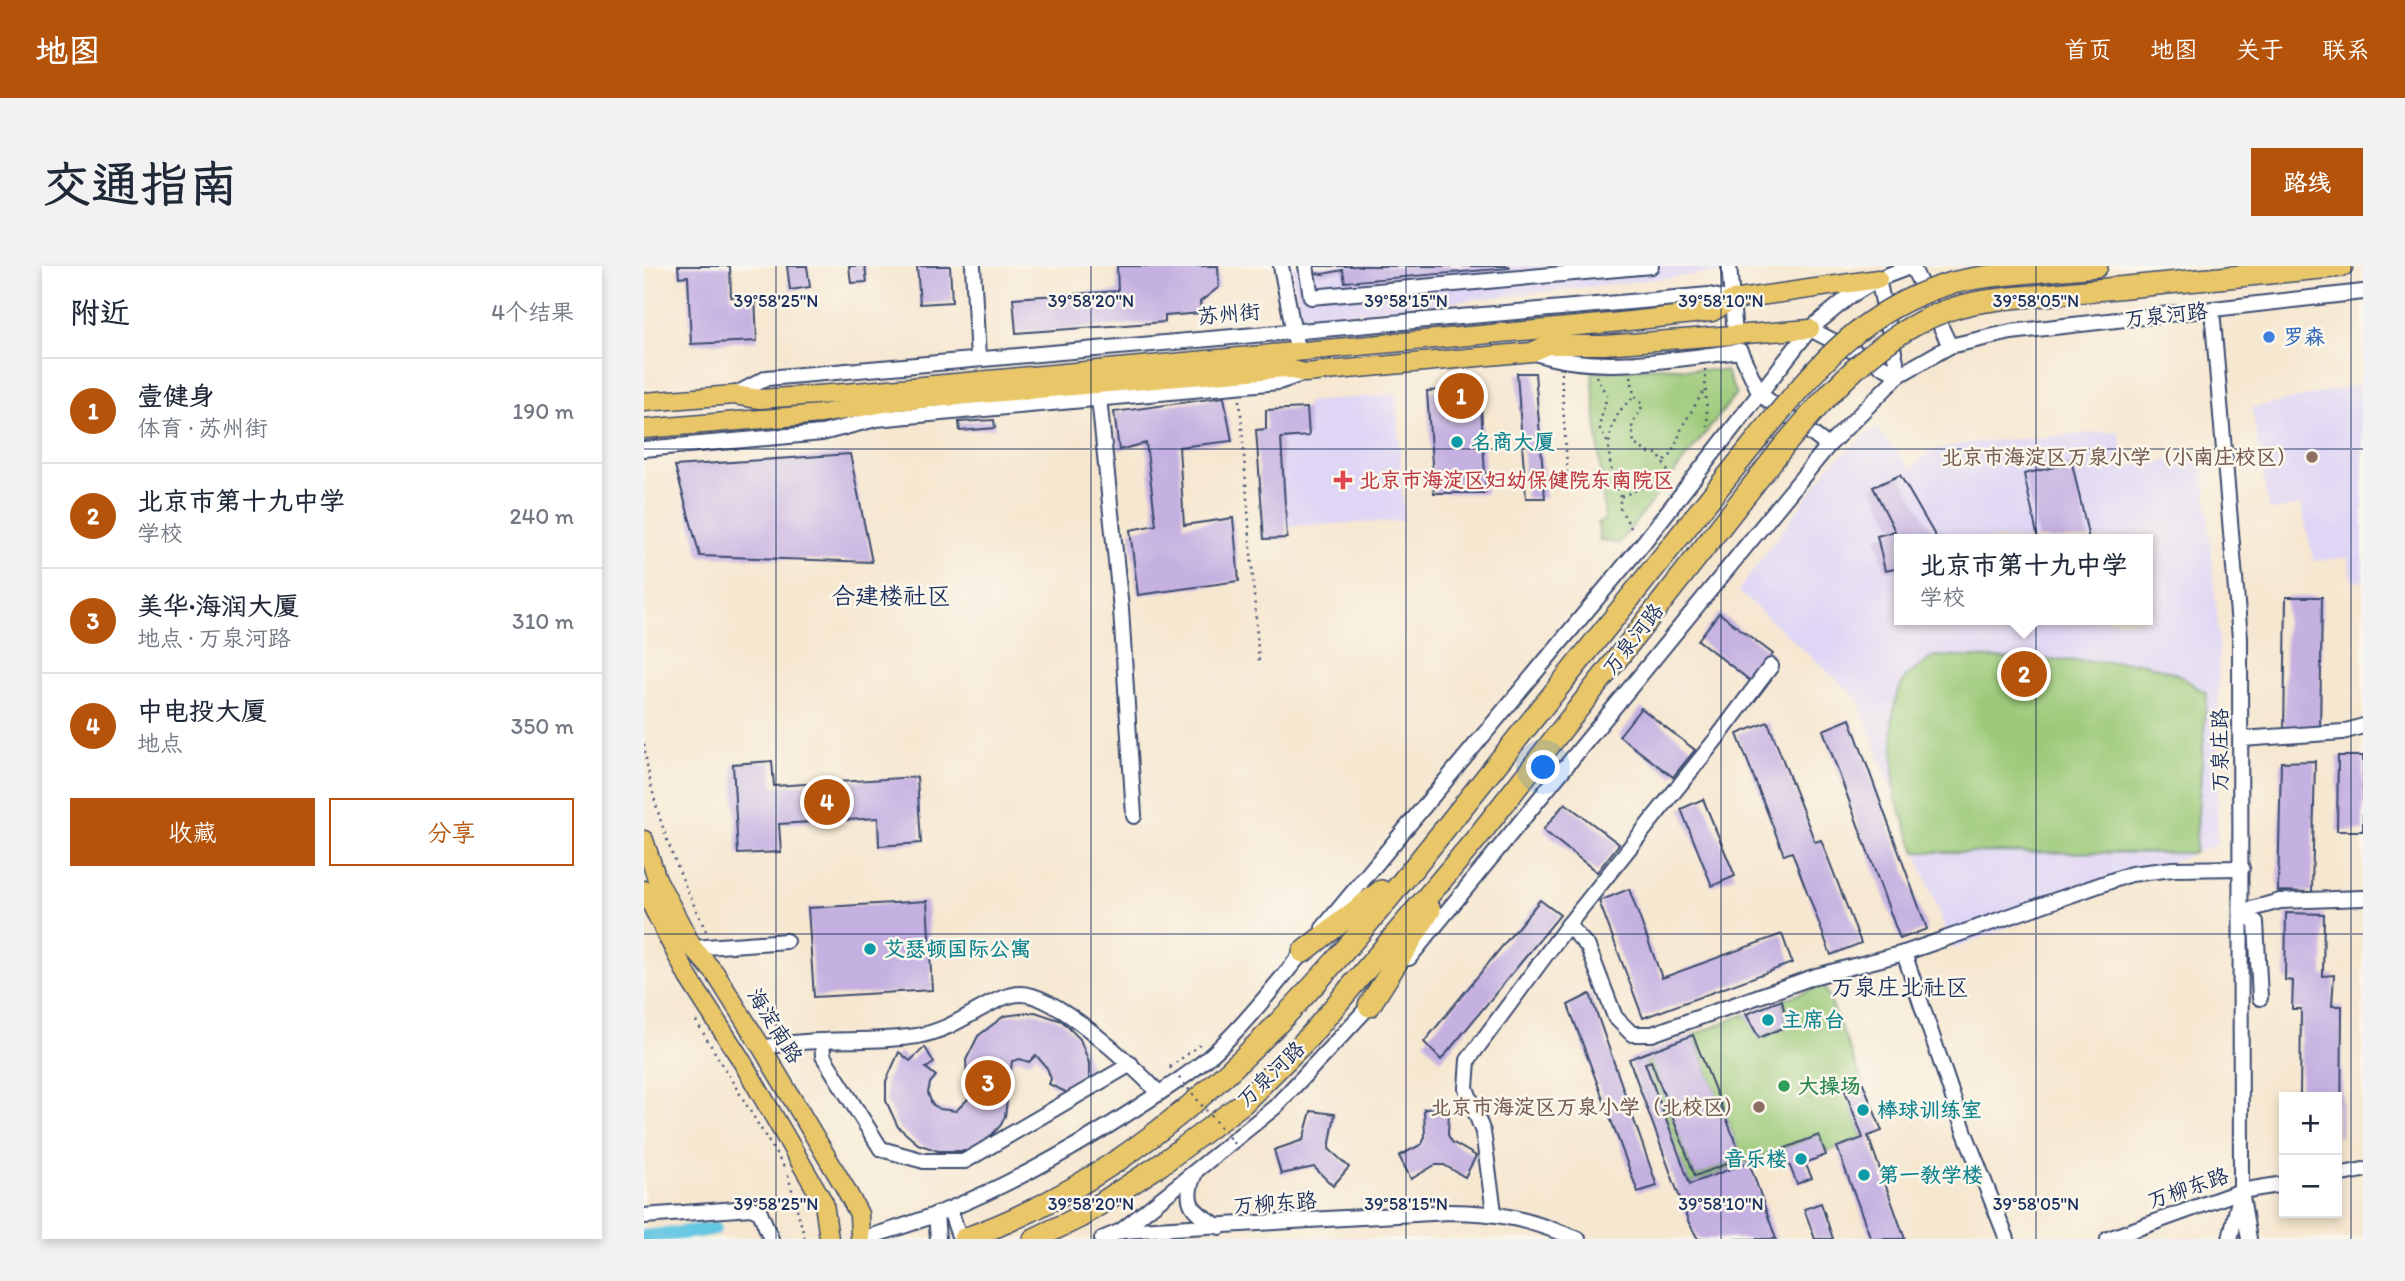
<!DOCTYPE html>
<html lang="zh">
<head>
<meta charset="utf-8">
<style>
	:root { --surface:#fff; --page:#f2f2f3; --text:#1f2937; --muted:#747a83; --line:#e0e1e3; --accent:#b45309 }
	body { margin:0; font-family:Itim,"LXGW WenKai TC",sans-serif; background:var(--page); color:var(--text) }
	.controls { position:absolute; right:21px; bottom:21px; display:grid; overflow:hidden; border-radius:0px; box-shadow:0 4px 10px #0003 }
	.controls button { width:63px; height:63px; display:grid; place-items:center; padding:0; border:0; border-bottom:2px solid var(--line); background:var(--surface); color:var(--text); font:35px sans-serif }
	.you { position:absolute; left:900px; top:502px; width:24px; height:24px; margin:-18px; border:5px solid #fff; border-radius:50%; background:#1a73e8; box-shadow:0 0 0 10px #1a73e833 }
	.badge { display:grid; place-items:center; width:46px; height:46px; border-radius:50%; background:var(--accent); color:#fff; font-size:23px; font-weight:700 }
	.pin { position:absolute; translate:-50% -50%; border:4px solid #fff; box-shadow:0 2px 7px #0006 }
	.popup { position:absolute; left:1250px; top:268px; width:259px; height:91px; box-sizing:border-box; display:grid; place-content:center; border-radius:0px; background:var(--surface); filter:drop-shadow(0 2px 5px #0005); font-size:23px; white-space:nowrap; color:var(--muted) }
	.popup b { font-size:26px; color:var(--text) }
	.popup::after { content:''; position:absolute; left:50%; top:100%; margin-left:-14px; border:14px solid transparent; border-top-color:var(--surface) }
	.list { margin:0; padding:0; list-style:none }
	h2 { display:flex; justify-content:space-between; align-items:center; height:91px; margin:0; padding:0 28px; font-size:30px }
	h2 small { font-size:23px; font-weight:400; color:var(--muted) }
	.list li { display:grid; grid-template-columns:46px 1fr auto; gap:21px; align-items:center; box-sizing:border-box; height:105px; padding:0 28px; border-top:2px solid var(--line) }
	.list b { display:block; font-size:26px; white-space:nowrap }
	.list p { margin:0; font-size:23px; white-space:nowrap; color:var(--muted) }
	.list em { font-size:23px; font-style:normal; color:var(--muted) }
	.actions { display:flex; gap:14px; padding:21px 28px }
	.actions a { flex:1; padding:16px 0; border:2px solid var(--accent); border-radius:0px; text-align:center; font-size:24px; color:var(--accent) }
	.actions .main { background:var(--accent); color:#fff }
	.map { position:relative; flex:none; width:1719px; height:973px; overflow:hidden; border-radius:0px }
	header { display:flex; align-items:center; gap:42px; box-sizing:border-box; height:98px; padding:0 35px; background:var(--accent); color:#fff }
	header strong { font-size:33px }
	nav { display:flex; gap:38px; margin-inline-start:auto; font-size:24px }
	.intro { display:flex; align-items:center; justify-content:space-between; box-sizing:border-box; height:168px; padding:0 42px }
	h1 { margin:0; font-size:49px }
	.button { padding:18px 32px; border-radius:0px; background:var(--accent); color:#fff; font-size:24px; font-weight:700 }
	main { display:flex; gap:42px; padding:0 42px }
	aside { flex:1; background:var(--surface); border-radius:0px; box-shadow:0 4px 10px #0003 }
	.map>svg:first-child { display:block }
</style>
</head>
<body>
<header>
<strong>地图</strong>
<nav><a>首页</a><a>地图</a><a>关于</a><a>联系</a></nav>
</header>
<div class="intro"><h1>交通指南</h1><a class="button">路线</a></div>
<main>
<aside>
<h2>附近<small>4个结果</small></h2>
<ul class="list">
<li><span class="badge">1</span><div><b>壹健身</b><p>体育 · 苏州街</p></div><em>190 m</em></li>
<li><span class="badge">2</span><div><b>北京市第十九中学</b><p>学校</p></div><em>240 m</em></li>
<li><span class="badge">3</span><div><b>美华·海润大厦</b><p>地点 · 万泉河路</p></div><em>310 m</em></li>
<li><span class="badge">4</span><div><b>中电投大厦</b><p>地点</p></div><em>350 m</em></li>
</ul>
<div class="actions"><a class="main">收藏</a><a>分享</a></div>
</aside>
<div class="map">
<svg width="1719" height="973" viewBox="0 0 1719 973">
	<rect width="100%" height="100%" fill="#fbf7ec"/>
	<filter id="ink" filterUnits="userSpaceOnUse"><feTurbulence type="fractalNoise" baseFrequency=".0143" numOctaves="2"/><feDisplacementMap in="SourceGraphic" scale="14" xChannelSelector="R" yChannelSelector="G"/><feConvolveMatrix kernelMatrix="1 2 1 2 8 2 1 2 1" color-interpolation-filters="sRGB"/></filter>
	<filter id="wash" filterUnits="userSpaceOnUse"><feTurbulence type="fractalNoise" baseFrequency=".00686" numOctaves="4" result="noise"/><feDisplacementMap in="SourceGraphic" scale="28" xChannelSelector="R" yChannelSelector="G"/><feGaussianBlur stdDeviation="1.57" result="paint"/><feColorMatrix in="noise" values="0 0 0 0 0 0 0 0 0 0 0 0 0 0 0 0 0 1.4 0 .05"/><feComposite in="paint" operator="in"/></filter>
	<g filter="url(#wash)">
		<rect width="100%" height="100%" fill="#f6e7d0"/>
		<g fill="#dfd5f5" fill-rule="evenodd">
			<path d="M647 0H1135L657 52Z"/>
			<path d="M1714 119 1719 144V315H1708L1704 291 1670 295 1657 239 1625 245 1608 142Z"/>
			<path d="M752 128 760 255 643 260 637 172 665 170 662 136Z"/>
			<path d="M1232 161 1267 203 1286 185 1324 177 1475 165 1482 201 1559 189 1575 374 1573 578 1309 683 1213 432 1094 325 1187 198ZM1256 273H1504V354H1256Z"/>
		</g>
		<g fill="#9bc978" stroke="#5b7c6b" stroke-width="2">
			<path d="M1014 101 1082 105 1092 128 975 277 956 275 954 257 961 254 948 107Z"/>
			<path d="M1290 390 1500 397 1533 408 1563 428 1551 587 1272 586 1251 530 1248 455 1253 427 1262 411Z"/>
			<path d="M1180 719 1219 817 1201 824 1219 872 1181 886 1174 869 1046 918 1001 797 1007 795 1051 910 1098 892 1049 769 1102 748 1115 772 1143 760 1138 734Z"/>
		</g>
		<g fill="none" stroke-linecap="round" stroke-linejoin="round">
			<path stroke="#64c6e2" stroke-width="14" d="M0 971 70 963"/>
		</g>
		<g id="blocks">
			<g fill="#c4b0e1">
				<path d="M34 0H86L87 31 111 30 113 75 47 78 44 10 35 11Z"/>
				<path d="M143 0H163L166 21 146 24Z"/>
				<path d="M205 0H221L223 16 207 17Z"/>
				<path d="M273 0H306L308 36 276 38Z"/>
				<path d="M473 0H574L575 21 556 36 557 47 521 50V56L372 67 369 32 474 25Z"/>
				<path d="M667 0H865L866 2 701 16 699 4 679 8 672 7Z"/>
				<path d="M873 107H891L901 232H882Z"/>
				<path d="M836 122 842 227H790L783 125Z"/>
				<path d="M580 131 588 175 535 181 540 259 589 252 595 315 494 329 486 264 512 259 502 177 475 184 470 146Z"/>
				<path d="M663 142 665 170 637 172 643 272 620 273 612 164 622 163V144Z"/>
				<path d="M350 154 351 162 316 165 315 156Z"/>
				<path d="M206 188 228 296 56 290 31 200Z"/>
				<path d="M1428 197 1445 273H1394L1380 208Z"/>
				<path d="M1256 209 1293 273H1256V302L1241 305 1233 270 1251 265 1229 221Z"/>
				<path d="M1642 331H1678L1676 465H1640Z"/>
				<path d="M1075 347 1129 388 1108 416 1054 374Z"/>
				<path d="M997 442 1051 484 1029 511 975 470Z"/>
				<path d="M1206 453 1283 663 1256 673 1179 464Z"/>
				<path d="M1124 456 1171 576 1177 574 1217 677 1187 689 1148 586 1140 589 1093 468Z"/>
				<path d="M1694 490H1719V565H1693Z"/>
				<path d="M128 495 130 520 273 511 277 577 235 580 234 552 135 558 137 586 94 588 89 498Z"/>
				<path d="M1671 495 1668 626 1634 625 1637 496Z"/>
				<path d="M1059 533 1091 610 1068 620 1037 543Z"/>
				<path d="M921 537 975 578 953 606 899 564Z"/>
				<path d="M985 623 1018 712 1138 668 1148 697 999 752 955 635Z"/>
				<path d="M896 634 916 649 797 794 780 776Z"/>
				<path d="M283 635 288 724 170 731 164 642Z"/>
				<path d="M1642 647 1680 648 1679 710 1690 709 1688 740H1698L1697 870H1693V831H1656L1657 743H1648L1649 715 1641 714Z"/>
				<path d="M946 728 1013 920 994 926 924 739Z"/>
				<path d="M1138 734 1143 760 1115 772 1102 748Z"/>
				<path d="M391 746 418 755 436 773 445 797V817L430 830 405 818 407 813 403 802 392 789 385 796 376 793 368 795 361 850 357 859 340 877 323 885H294L274 878 254 861 242 835V815L255 786 266 795 281 781 290 797 282 802 292 810 286 817 284 827 288 838 296 843 312 845 324 833 322 794 334 770 360 750Z"/>
				<path d="M1049 769 1098 892 1051 910 1007 795 1001 797 1046 918 1105 896 1132 973H1054L1045 957 985 793Z"/>
				<path d="M1219 817 1238 865 1224 870 1261 973H1227L1193 881 1219 872 1201 824Z"/>
				<path d="M805 842 804 869 808 876 832 890 821 911 800 899H791L767 913 755 890 778 878 781 871 780 843Z"/>
				<path d="M667 845 691 848 685 883 705 901 689 920 670 901 637 908 630 884 659 874Z"/>
				<path d="M1175 869 1182 889 1161 897 1168 912 1153 918 1139 883Z"/>
				<path d="M1177 937 1189 973H1171L1160 943Z"/>
			</g>
		</g>
	</g>
	<g filter="url(#ink)">
		<use href="#blocks" fill-opacity="0" stroke="#3c4b6f" stroke-width="2"/>
		<g fill="none" stroke-linecap="round" stroke-linejoin="round">
			<defs>
				<g id="minor">
					<path d="M329 0 334 93"/>
					<path d="M637 0 653 83"/>
					<path d="M662 0 667 31 1007 0"/>
					<path d="M1085 0 1091 68"/>
					<path d="M1234 13 1255 109"/>
					<path d="M1568 43 1596 372 1597 925 1605 973"/>
					<path d="M1166 63 1255 109"/>
					<path d="M888 86C952 109 1030 93 1096 85L1116 128 1184 180"/>
					<path d="M90 129 123 112 1065 29 1088 34"/>
					<path d="M455 132 477 343 490 550"/>
					<path d="M0 183 178 167 232 153 635 116 661 107"/>
					<path d="M1597 473 1699 466 1719 460"/>
					<path d="M1597 646 1636 635 1719 632"/>
					<path d="M1597 646 1612 656 1616 732"/>
					<path d="M924 659 944 681 971 751 988 768H1008L1172 710 1260 687 1487 608 1529 603 1598 602"/>
					<path d="M679 662 1000 276 1166 63 1206 30 1234 13 1268 0 1306 80"/>
					<path d="M49 682 142 675"/>
					<path d="M1260 687 1321 867 1363 973"/>
					<path d="M765 692 1184 180 1255 109 1306 80 1367 66 1719 26"/>
					<path d="M178 775 179 790 237 883 280 895H321L487 798"/>
					<path d="M118 782C169 770 222 778 273 770 307 764 327 746 356 733 361 731 371 728 377 728 413 728 490 801 515 827"/>
					<path d="M551 907C537 938 550 946 576 961"/>
					<path d="M1693 909 1719 904"/>
					<path d="M306 944 316 973"/>
					<path d="M850 946 839 866 822 822 824 794 924 659 1073 472 1127 400"/>
					<path d="M292 948 294 973"/>
					<path d="M0 950 107 942 116 946 127 973"/>
					<path d="M477 965 805 946C859 946 884 954 934 973"/>
					<path d="M216 973C316 947 408 897 494 841 523 822 556 802 580 777 611 747 636 713 664 680"/>
					<path d="M458 973 477 965 631 841 730 735"/>
					<path d="M1464 973 1597 925 1640 918"/>
					<path d="M1586 973 1596 930"/>
				</g>
				<g id="major">
					<path d="M0 136 90 129 116 133 201 127 967 57 1068 46 1088 34 1234 13"/>
					<path d="M0 163 177 148 253 135 641 102 661 107 888 86 903 79H960L1166 63"/>
					<path d="M0 574 13 613 49 682 71 707 118 782 200 920 215 948 216 973"/>
					<path d="M0 624 44 711 96 792 180 937 185 973"/>
				</g>
				<g id="highway">
					<path d="M1408 4 1453 0"/>
					<path d="M1411 28 1698 0"/>
					<path d="M659 686 737 625"/>
					<path d="M725 740 786 644"/>
					<path d="M320 973C549 892 702 686 848 504 939 391 1029 278 1119 166"/>
					<path d="M390 973 436 951 516 899 599 837 665 771 832 573 1139 181"/>
				</g>
			</defs>
			<use href="#minor" stroke="#3c4b6f" stroke-width="18"/>
			<use href="#major" stroke="#3c4b6f" stroke-width="21"/>
			<use href="#highway" stroke="#3c4b6f" stroke-width="24"/>
			<g stroke="#3c4b6f" stroke-width="2.5" stroke-dasharray="2 5" stroke-linecap="butt">
				<path d="M1061 103C1061 124 1063 142 1064 164"/>
				<path d="M917 107 924 215"/>
				<path d="M952 110 963 130 955 161 965 179"/>
				<path d="M596 134 615 398"/>
				<path d="M1021 195 1029 187 1038 161 1059 126"/>
				<path d="M976 231C964 202 958 168 979 141 983 136 987 135 990 129"/>
				<path d="M987 262 976 242V231L1019 213 1025 207 1014 188 1005 187 990 178 988 159 999 139 990 129 987 110"/>
				<path d="M0 478C8 546 34 606 63 667"/>
				<path d="M52 755 141 903"/>
				<path d="M526 801 558 777"/>
				<path d="M144 909 161 973"/>
			</g>
			<use href="#minor" stroke="#fff" stroke-width="14"/>
			<use href="#major" stroke="#e9c769" stroke-width="18"/>
			<use href="#highway" stroke="#e9c769" stroke-width="21"/>
			<defs>
				<g id="highway-bridge">
					<path d="M1119 166C1174 100 1216 46 1301 19 1335 9 1373 8 1408 4"/>
					<path d="M1139 181C1190 121 1248 53 1330 37 1356 32 1384 31 1411 28"/>
				</g>
			</defs>
			<use href="#highway-bridge" stroke="#3c4b6f" stroke-width="24" stroke-linecap="butt"/>
			<path stroke="#3c4b6f" stroke-width="2.5" stroke-dasharray="2 5" stroke-linecap="butt" d="M526 801 591 879"/>
			<use href="#highway-bridge" stroke="#e9c769" stroke-width="21"/>
		</g>
	</g>
	<path fill="none" stroke="#1b2f5e" stroke-width="2" stroke-opacity="0.45" d="M132 0V973M447 0V973M762 0V973M1077 0V973M1392 0V973M1707 0V973M0 183H1719M0 668H1719"/>
	<circle fill="#3f7fe0" stroke="#fbf7ec" stroke-width="2.5" cx="1625" cy="71" r="7"/>
	<g fill="#0f9aa8" stroke="#fbf7ec" stroke-width="2.5">
		<circle cx="813" cy="176" r="7"/>
		<circle cx="226" cy="683" r="7"/>
		<circle cx="1124" cy="754" r="7"/>
		<circle cx="1219" cy="844" r="7"/>
		<circle cx="1157" cy="893" r="7"/>
		<circle cx="1220" cy="909" r="7"/>
	</g>
	<g fill="#8d6e63" stroke="#fbf7ec" stroke-width="2.5">
		<circle cx="1668" cy="191" r="7"/>
		<circle cx="1115" cy="841" r="7"/>
	</g>
	<path fill="#e0444e" stroke="#fbf7ec" stroke-width="2.5" d="M695.5 203.5h7v7h7v7h-7v7h-7v-7h-7v-7h7z"/>
	<circle fill="#2e9e5b" stroke="#fbf7ec" stroke-width="2.5" cx="1140" cy="820" r="7"/>
	<g text-anchor="middle" stroke-width="5" stroke-linejoin="round" paint-order="stroke">
		<g font-size="21" fill="#1b2f5e" stroke="#fbf7ec">
			<text transform="translate(585 48) rotate(-5)" y="7">苏州街</text>
			<text transform="translate(1522 49) rotate(-6)" y="7">万泉河路</text>
			<text transform="translate(989 373) rotate(-52)" y="7">万泉河路</text>
			<text transform="translate(1576 484) rotate(-90)" y="7">万泉庄路</text>
			<text transform="translate(131 760) rotate(58)" y="7">海淀南路</text>
			<text transform="translate(627 808) rotate(-44)" y="7">万泉河路</text>
			<text transform="translate(1544 922) rotate(-19)" y="7">万柳东路</text>
			<text transform="translate(631 937) rotate(-4)" y="7">万柳东路</text>
		</g>
		<g font-size="21" font-weight="bold" fill="#366cbe" stroke="#fbf7ec" text-anchor="start">
			<text x="1639" y="78">罗森</text>
		</g>
		<g font-size="21" font-weight="bold" fill="#0d838f" stroke="#fbf7ec" text-anchor="start">
			<text x="827" y="183">名商大厦</text>
			<text x="240" y="690">艾瑟顿国际公寓</text>
			<text x="1138" y="761">主席台</text>
			<text x="1233" y="851">棒球训练室</text>
			<text x="1143" y="900" text-anchor="end">音乐楼</text>
			<text x="1234" y="916">第一教学楼</text>
		</g>
		<g font-size="21" font-weight="bold" fill="#785e54" stroke="#fbf7ec" text-anchor="end">
			<text x="1654" y="198">北京市海淀区万泉小学（小南庄校区）</text>
			<text x="1101" y="848">北京市海淀区万泉小学（北校区）</text>
		</g>
		<g font-size="21" font-weight="bold" fill="#be3a42" stroke="#fbf7ec" text-anchor="start">
			<text x="715" y="221">北京市海淀区妇幼保健院东南院区</text>
		</g>
		<g font-size="21" font-weight="bold" fill="#27864d" stroke="#fbf7ec" text-anchor="start">
			<text x="1154" y="827">大操场</text>
		</g>
		<g font-size="23" fill="#1b2f5e" stroke="#fbf7ec">
			<text x="1256" y="729">万泉庄北社区</text>
		</g>
		<g font-size="24" fill="#1b2f5e" stroke="#fbf7ec">
			<text x="247" y="338">合建楼社区</text>
		</g>
	</g>
	<g font-size="18" text-anchor="middle" fill="#1b2f5e" stroke="#fbf7ec" stroke-width="5" stroke-linejoin="round" paint-order="stroke">
		<text x="132" y="41">39°58'25"N</text>
		<text x="447" y="41">39°58'20"N</text>
		<text x="762" y="41">39°58'15"N</text>
		<text x="1077" y="41">39°58'10"N</text>
		<text x="1392" y="41">39°58'05"N</text>
		<text x="132" y="944">39°58'25"N</text>
		<text x="447" y="944">39°58'20"N</text>
		<text x="762" y="944">39°58'15"N</text>
		<text x="1077" y="944">39°58'10"N</text>
		<text x="1392" y="944">39°58'05"N</text>
	</g>
</svg>
<div class="controls">
<button>+</button>
<button>−</button>
</div>
<div class="you"></div>
<div class="pin badge" style="left:817px;top:130px">1</div>
<div class="pin badge" style="left:1380px;top:408px">2</div>
<div class="popup"><b>北京市第十九中学</b>学校</div>
<div class="pin badge" style="left:344px;top:817px">3</div>
<div class="pin badge" style="left:183px;top:536px">4</div>
</div>
</main>
</body>
</html>
